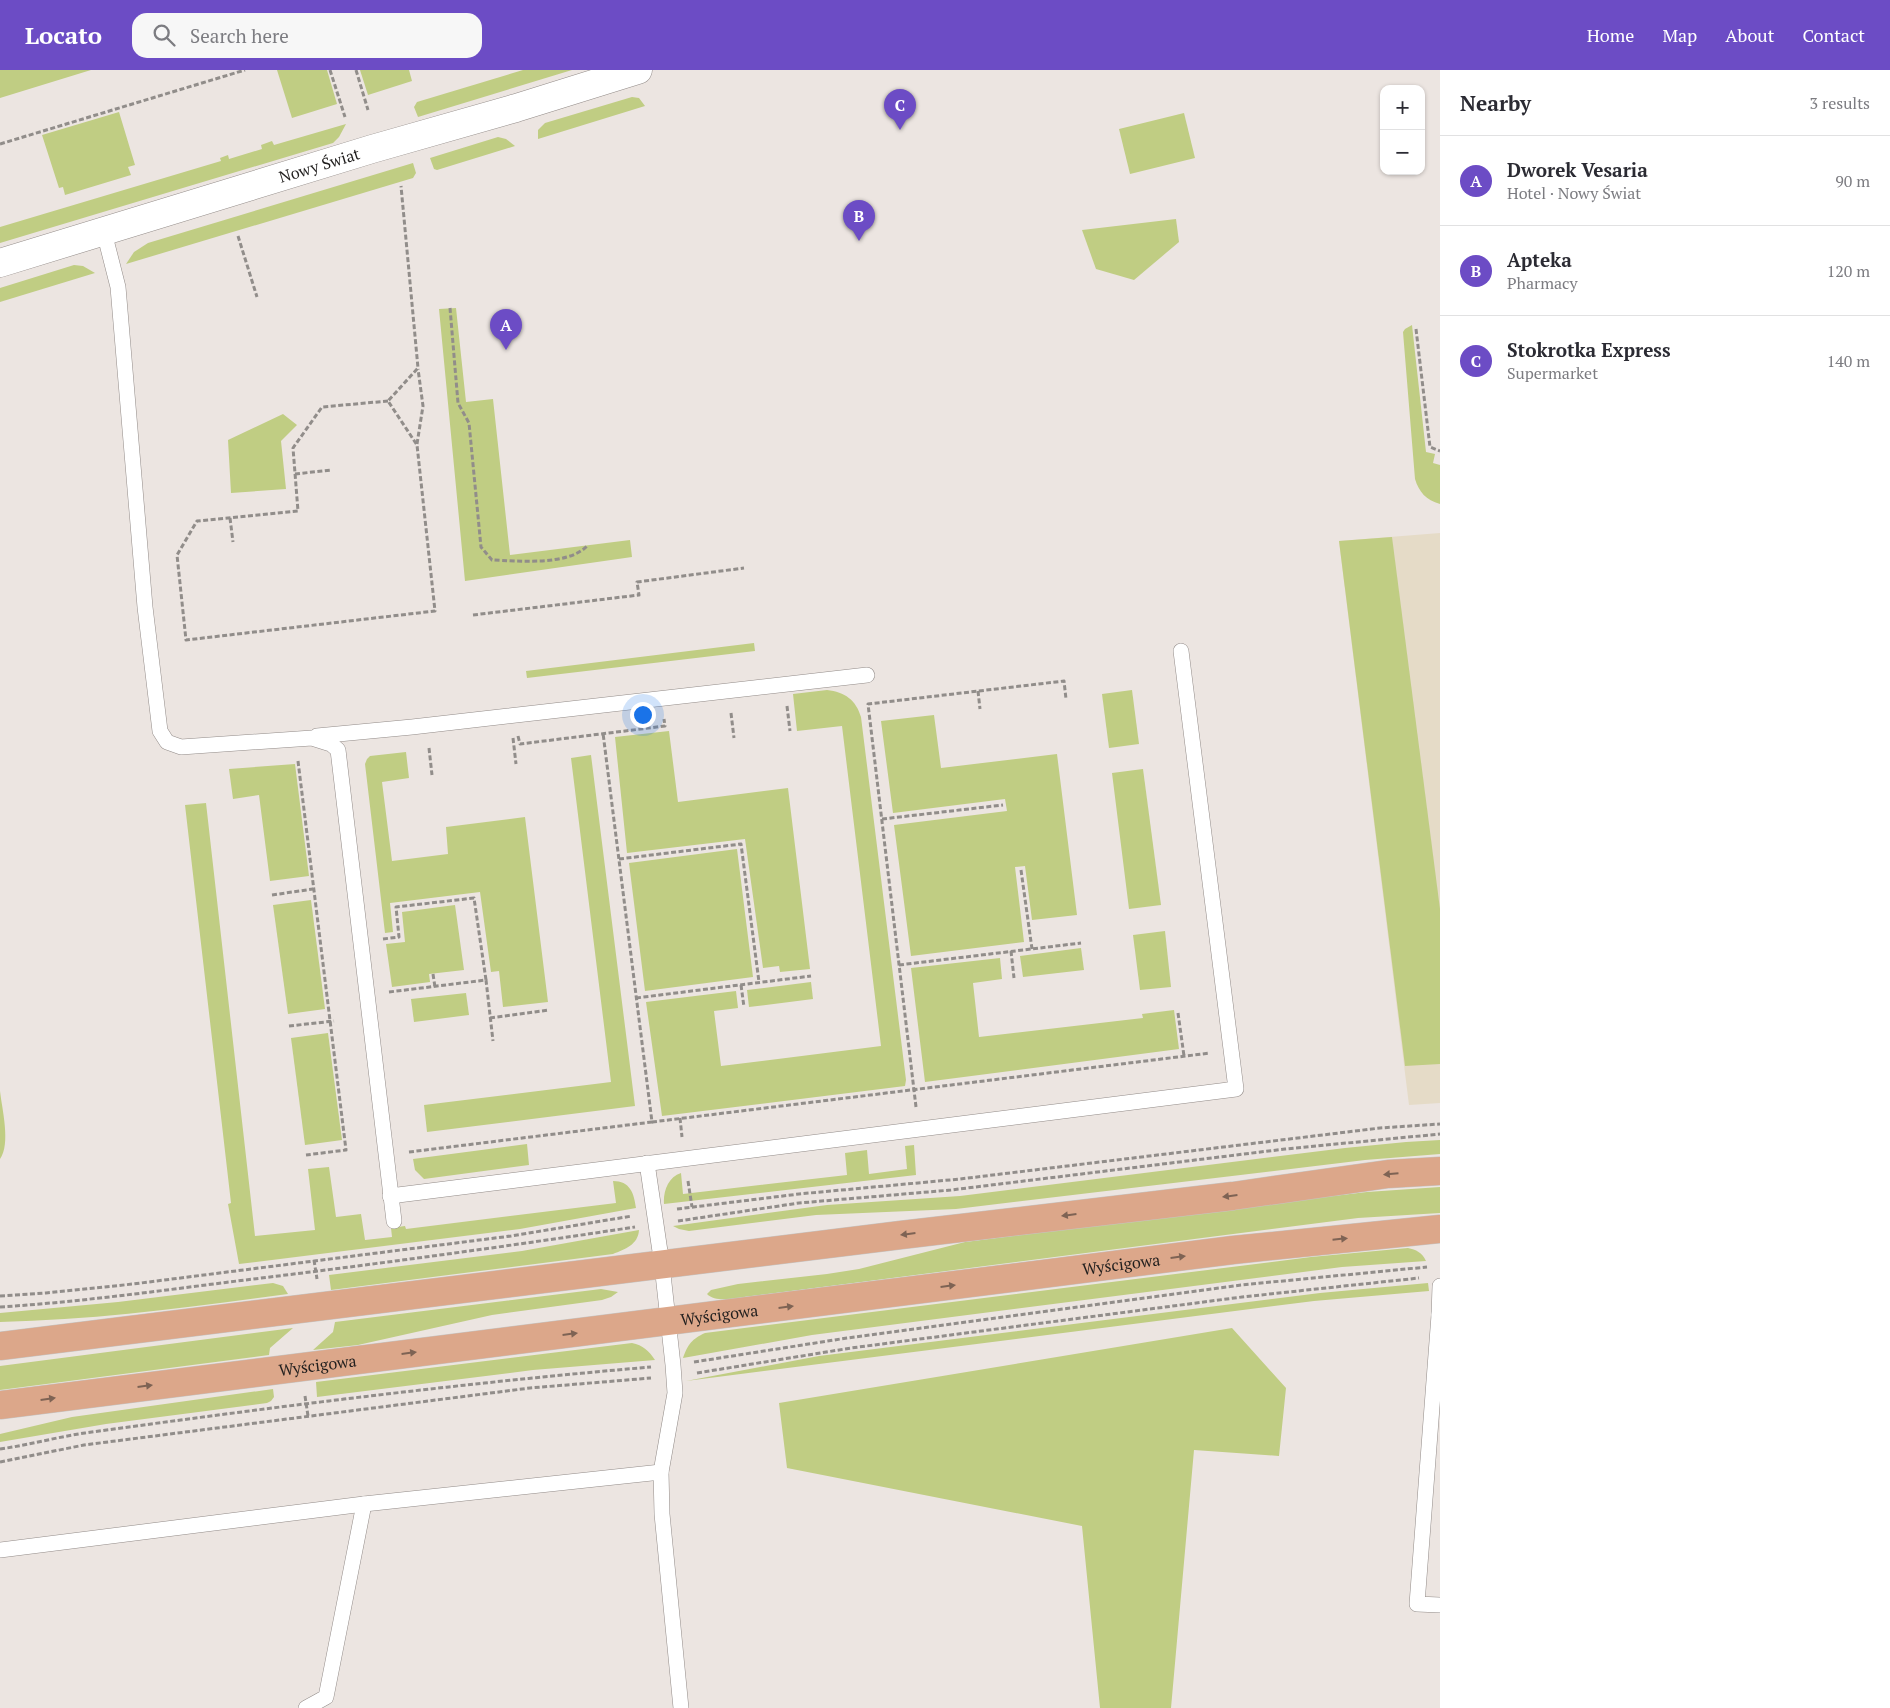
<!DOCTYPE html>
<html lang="en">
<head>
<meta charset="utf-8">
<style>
	:root { --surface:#fff; --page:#f7f7f7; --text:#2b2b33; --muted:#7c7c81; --line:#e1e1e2; --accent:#6c4cc5 }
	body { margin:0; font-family:"PT Serif",serif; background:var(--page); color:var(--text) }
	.controls { position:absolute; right:15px; top:15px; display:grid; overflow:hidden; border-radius:10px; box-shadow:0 1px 4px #0004 }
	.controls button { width:45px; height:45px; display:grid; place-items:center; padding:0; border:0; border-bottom:1px solid var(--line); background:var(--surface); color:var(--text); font:25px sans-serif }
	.you { position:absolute; left:642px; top:644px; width:18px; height:18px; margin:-12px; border:4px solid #fff; border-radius:50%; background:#1a73e8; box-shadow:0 0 0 8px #1a73e833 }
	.badge { display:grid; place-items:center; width:32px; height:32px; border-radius:50%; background:var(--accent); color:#fff; font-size:16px; font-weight:700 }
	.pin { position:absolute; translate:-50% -41px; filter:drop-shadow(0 1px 2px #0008) }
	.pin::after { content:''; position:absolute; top:26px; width:18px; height:15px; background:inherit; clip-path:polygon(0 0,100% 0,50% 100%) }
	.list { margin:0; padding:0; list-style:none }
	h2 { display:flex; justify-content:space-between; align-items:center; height:65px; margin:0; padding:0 20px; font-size:21px }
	h2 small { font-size:16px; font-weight:400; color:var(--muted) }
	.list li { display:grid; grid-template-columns:32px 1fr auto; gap:15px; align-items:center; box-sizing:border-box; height:90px; padding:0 20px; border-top:1px solid var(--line) }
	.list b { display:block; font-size:19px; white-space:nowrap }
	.list p { margin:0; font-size:16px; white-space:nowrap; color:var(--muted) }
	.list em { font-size:16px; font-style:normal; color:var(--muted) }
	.icon { flex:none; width:28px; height:28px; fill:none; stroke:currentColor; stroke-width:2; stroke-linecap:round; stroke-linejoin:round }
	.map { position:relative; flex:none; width:1440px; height:1638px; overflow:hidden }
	header { display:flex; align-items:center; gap:30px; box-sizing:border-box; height:70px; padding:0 25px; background:var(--accent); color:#fff }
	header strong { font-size:24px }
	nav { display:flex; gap:28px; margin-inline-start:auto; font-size:18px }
	.search { width:350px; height:45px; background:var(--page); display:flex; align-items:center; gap:12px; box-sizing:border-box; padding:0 18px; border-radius:15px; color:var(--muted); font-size:19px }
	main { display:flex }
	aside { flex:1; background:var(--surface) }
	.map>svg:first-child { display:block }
</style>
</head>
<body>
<header>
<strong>Locato</strong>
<div class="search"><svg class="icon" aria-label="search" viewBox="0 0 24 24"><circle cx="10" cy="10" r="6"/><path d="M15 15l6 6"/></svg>Search here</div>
<nav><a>Home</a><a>Map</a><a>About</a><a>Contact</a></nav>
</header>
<main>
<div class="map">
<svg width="1440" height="1638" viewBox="0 0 1440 1638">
	<rect width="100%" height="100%" fill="#ece5e1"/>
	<path fill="#e5dbc7" d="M1440 463V1033L1409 1035 1339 471Z"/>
	<g fill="#c0cd83">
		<path d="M0 0H91L0 28Z"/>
		<path d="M277 0H327L337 34 292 48Z"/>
		<path d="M360 0H409L412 11 368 25Z"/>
		<path d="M523 0H572L418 47 414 37 417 32Z"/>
		<path d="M632 27 639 28 645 36 538 69V60L545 53Z"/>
		<path d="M119 42 135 95 128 97 131 105 65 125 63 117 59 118 42 65Z"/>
		<path d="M1184 43 1195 88 1130 104 1119 59Z"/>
		<path d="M346 54 339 67 333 73 0 173V157L221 91 220 88 228 85 229 89 262 79 261 75 272 71 274 75Z"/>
		<path d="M498 67 506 69 515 76 437 100 434 99 430 88Z"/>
		<path d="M413 93 416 103 413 108 126 194 134 182 148 173Z"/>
		<path d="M1176 149 1179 172 1134 210 1096 199 1082 160Z"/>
		<path d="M74 195 83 196 95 203 0 232V218Z"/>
		<path d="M456 238 466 332 493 329 510 485 630 470 632 487 465 511 439 239Z"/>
		<path d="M1412 255 1426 382 1435 384 1433 393 1440 395V434C1426 430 1419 422 1415 409L1403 262 1405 259Z"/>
		<path d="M283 344 297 355 281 371 286 419 231 423 228 370Z"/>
		<path d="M1392 467 1440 839V994L1405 996 1339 471Z"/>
		<path d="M754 573 755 581 527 608 526 601Z"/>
		<path d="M827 620C845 622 856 630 861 647L906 1010 905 1016 662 1046 646 932 736 921 738 938 714 941 721 996 881 976 842 656 797 661 793 624Z"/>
		<path d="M1132 620 1139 674 1109 678 1102 624Z"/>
		<path d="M934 645 941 698 1057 684 1077 845 1032 850 1025 796 1015 797 1024 872 911 886 894 755 1007 741 1005 729 893 743 881 651Z"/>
		<path d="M669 661 678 732 788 718 810 899 780 902 779 896 763 898 745 769 627 783 615 667Z"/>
		<path d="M406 682 409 708 382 712 392 791 448 784 446 757 525 747 548 932 503 937 499 901 491 902 480 822 390 833 393 862 385 863 365 694 367 689 370 686Z"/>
		<path d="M591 685 635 1036 427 1062 424 1035 611 1012 571 688Z"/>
		<path d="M295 694 309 806 270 811 259 725 233 729 229 699Z"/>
		<path d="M1143 699 1161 835 1129 839 1112 703Z"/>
		<path d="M206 733 255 1166 315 1160 308 1099 329 1097 336 1147 361 1144 365 1170 392 1167 391 1158 405 1156 406 1159 616 1133 613 1111C630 1111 634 1123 636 1138L520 1159 239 1194 228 1134 231 1133 185 735Z"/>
		<path d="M737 779 753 907 645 921 629 793Z"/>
		<path d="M311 830 325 939 288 944 273 835Z"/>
		<path d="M455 835 464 900 429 904 430 912 392 917 386 874 405 872 402 842Z"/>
		<path d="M1165 861 1171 917 1140 920 1133 865Z"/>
		<path d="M1081 878 1084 900 1023 907 1020 886Z"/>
		<path d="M1000 888 1002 909 973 913 979 967 1143 948 1142 944 1174 940 1179 979 925 1012 911 898Z"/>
		<path d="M811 912 813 929 749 937 747 920Z"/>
		<path d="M466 923 469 945 414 952 411 929Z"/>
		<path d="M328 963 342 1070 305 1075 291 968Z"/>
		<path d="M0 1021C2 1039 11 1074 0 1089Z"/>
		<path d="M1440 1070V1084L1365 1090 956 1139 816 1145 689 1161 679 1159 673 1156 827 1135 960 1126 1345 1078 1406 1072Z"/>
		<path d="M527 1074 529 1095 424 1109 415 1100 413 1089Z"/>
		<path d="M914 1075 916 1105 664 1134C663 1122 668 1107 681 1103L683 1124 847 1105 845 1083 867 1080 869 1104 907 1099 905 1076Z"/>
		<path d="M1440 1117V1143L1358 1148 752 1226C740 1227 717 1234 707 1224L711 1220 738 1214 827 1204 859 1199 965 1172 1290 1131 1367 1122Z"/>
		<path d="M639 1160C638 1175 625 1179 613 1184L331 1220 329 1205 522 1181Z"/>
		<path d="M1408 1178C1416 1180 1422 1182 1426 1191L1342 1197 812 1265 683 1288C688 1274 692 1269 705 1263L1311 1187Z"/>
		<path d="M273 1213 283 1216 288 1224C192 1237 97 1250 0 1252V1243L118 1232Z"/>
		<path d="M1428 1213 1429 1221 1314 1231 686 1311 819 1286 1320 1223Z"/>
		<path d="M601 1219 618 1222 611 1227 602 1230 492 1245 358 1275 313 1280 333 1262 335 1252Z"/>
		<path d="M293 1258 270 1278 269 1285 0 1320V1296Z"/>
		<path d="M1232 1258 1286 1318 1279 1386 1194 1380 1171 1638H1100L1082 1456 787 1398 779 1333Z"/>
		<path d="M632 1273C643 1275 649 1281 655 1290L533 1300 317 1327 316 1312Z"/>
		<path d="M273 1319 274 1327 271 1331 267 1333 106 1354 0 1372V1364L72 1347Z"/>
	</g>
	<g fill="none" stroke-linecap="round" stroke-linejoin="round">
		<defs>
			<g id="service">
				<path d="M104 162 118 217 145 537 160 661 167 672 181 677 312 668 331 674 338 680 394 1151"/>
				<path d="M317 666 412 657 867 605"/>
				<path d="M647 1093 662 1195 673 1295 675 1323 661 1402 662 1444 681 1638"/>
				<path d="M390 1126 1236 1019 1181 581"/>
				<path d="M1440 1216 1439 1245H1440"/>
				<path d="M1439 1245 1417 1534 1440 1535"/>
				<path d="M0 1480 364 1434 661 1402"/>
				<path d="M306 1638 326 1627 364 1434"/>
			</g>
			<g id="tertiary">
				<path id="s1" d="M0 193 372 79 516 38 638 0"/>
			</g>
			<g id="primary">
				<path d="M0 1276 901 1165 1233 1126 1388 1104 1440 1101"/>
				<path id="s2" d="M0 1335 1233 1180 1440 1159"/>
			</g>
		</defs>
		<use href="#service" stroke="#928b88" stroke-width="16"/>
		<use href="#tertiary" stroke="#928b88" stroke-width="29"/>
		<use href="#primary" stroke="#c5c5c4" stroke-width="29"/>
		<g stroke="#918d8a" stroke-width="3" stroke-dasharray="5 2.5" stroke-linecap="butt">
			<path d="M330 0 345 47"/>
			<path d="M356 0 368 40"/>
			<path d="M0 74 245 0"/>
			<path d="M238 166 257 227"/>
			<path d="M450 238 458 333 469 353 481 477 492 490C518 491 568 496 587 476"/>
			<path d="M1416 259 1430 377 1440 381"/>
			<path d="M388 331 322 337 293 378 298 441 197 451 177 485 186 570 435 541 417 375 388 331 418 298 401 116"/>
			<path d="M417 374 423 336 418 299"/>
			<path d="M295 404 331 400"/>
			<path d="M230 448 233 472"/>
			<path d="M473 545 639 525 637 512 744 498"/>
			<path d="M978 621 980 639"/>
			<path d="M787 636 790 661"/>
			<path d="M731 643 734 668"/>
			<path d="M518 666 520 674 665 656 664 649"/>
			<path d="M513 668 516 694"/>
			<path d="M429 678 432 705"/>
			<path d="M298 691 346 1080 306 1085"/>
			<path d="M882 749 1003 735"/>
			<path d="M619 789 741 774 759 912"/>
			<path d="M1021 800 1032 879"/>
			<path d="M272 825 313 819"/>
			<path d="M383 869 399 867 396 837 474 828 486 910"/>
			<path d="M1011 881 1014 908"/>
			<path d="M899 895 1081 873"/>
			<path d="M433 904 435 917"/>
			<path d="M741 915 744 937"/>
			<path d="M389 922 486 910 493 971"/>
			<path d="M636 928 811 906"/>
			<path d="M1178 943 1184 986"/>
			<path d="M490 948 549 940"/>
			<path d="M289 956 334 951"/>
			<path d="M916 1037 868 634 1064 611 1066 629"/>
			<path d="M680 1048 682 1067"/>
			<path d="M652 1052 1210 983"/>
			<path d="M409 1082 652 1052 603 663"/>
			<path d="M688 1111 692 1137"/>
			<path d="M677 1139 799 1124 960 1109 1380 1058 1440 1054"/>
			<path d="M678 1151 799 1133 951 1120 1285 1079 1440 1064"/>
			<path d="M314 1190 317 1209"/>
			<path d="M0 1226 46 1223 133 1214 511 1166 632 1146"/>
			<path d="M0 1237C79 1232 158 1221 237 1211 370 1195 503 1177 635 1157"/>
			<path d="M694 1292 847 1268 1241 1215 1427 1197"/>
			<path d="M697 1303 851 1278 1242 1227 1419 1208"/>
			<path d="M305 1326 308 1346"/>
			<path d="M0 1379C29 1375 57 1367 85 1363 273 1337 462 1313 651 1297"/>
			<path d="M0 1392 84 1375 530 1318 651 1308"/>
		</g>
		<use href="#service" stroke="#fff" stroke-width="15"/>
		<use href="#tertiary" stroke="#fff" stroke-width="28"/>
		<use href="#primary" stroke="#dca78a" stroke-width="28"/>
	</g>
	<defs><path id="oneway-solid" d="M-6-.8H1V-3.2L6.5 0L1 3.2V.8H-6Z" transform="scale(1.25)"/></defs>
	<g fill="#7e6354">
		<use href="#oneway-solid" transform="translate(1391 1104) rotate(175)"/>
		<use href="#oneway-solid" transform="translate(1230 1126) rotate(173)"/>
		<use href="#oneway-solid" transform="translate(1069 1145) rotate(173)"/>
		<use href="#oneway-solid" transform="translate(908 1164) rotate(173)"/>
		<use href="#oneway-solid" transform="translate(1340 1169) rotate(-6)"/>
		<use href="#oneway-solid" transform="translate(1178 1187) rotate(-7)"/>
		<use href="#oneway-solid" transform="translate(948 1216) rotate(-7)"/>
		<use href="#oneway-solid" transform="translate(786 1237) rotate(-7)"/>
		<use href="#oneway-solid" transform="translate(570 1264) rotate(-7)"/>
		<use href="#oneway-solid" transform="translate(409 1283) rotate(-7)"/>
		<use href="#oneway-solid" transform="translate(145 1316) rotate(-7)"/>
		<use href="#oneway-solid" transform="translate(48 1329) rotate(-8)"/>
	</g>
	<g text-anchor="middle" stroke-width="5" stroke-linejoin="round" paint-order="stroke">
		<g font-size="16" fill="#211f1e" stroke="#ece5e1">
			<text dy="6" stroke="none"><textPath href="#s1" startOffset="334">Nowy Świat</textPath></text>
			<text dy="6" stroke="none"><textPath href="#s2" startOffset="1130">Wyścigowa</textPath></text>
			<text dy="6" stroke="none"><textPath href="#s2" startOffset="725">Wyścigowa</textPath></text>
			<text dy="6" stroke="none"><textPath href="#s2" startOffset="320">Wyścigowa</textPath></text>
		</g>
	</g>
</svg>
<div class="controls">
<button>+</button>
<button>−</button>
</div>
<div class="you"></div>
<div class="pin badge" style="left:506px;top:280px">A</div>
<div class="pin badge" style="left:859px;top:171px">B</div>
<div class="pin badge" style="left:900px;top:60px">C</div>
</div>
<aside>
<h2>Nearby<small>3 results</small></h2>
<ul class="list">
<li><span class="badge">A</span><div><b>Dworek Vesaria</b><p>Hotel · Nowy Świat</p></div><em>90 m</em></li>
<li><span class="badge">B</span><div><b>Apteka</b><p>Pharmacy</p></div><em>120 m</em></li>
<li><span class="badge">C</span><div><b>Stokrotka Express</b><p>Supermarket</p></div><em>140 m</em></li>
</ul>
</aside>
</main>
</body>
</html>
